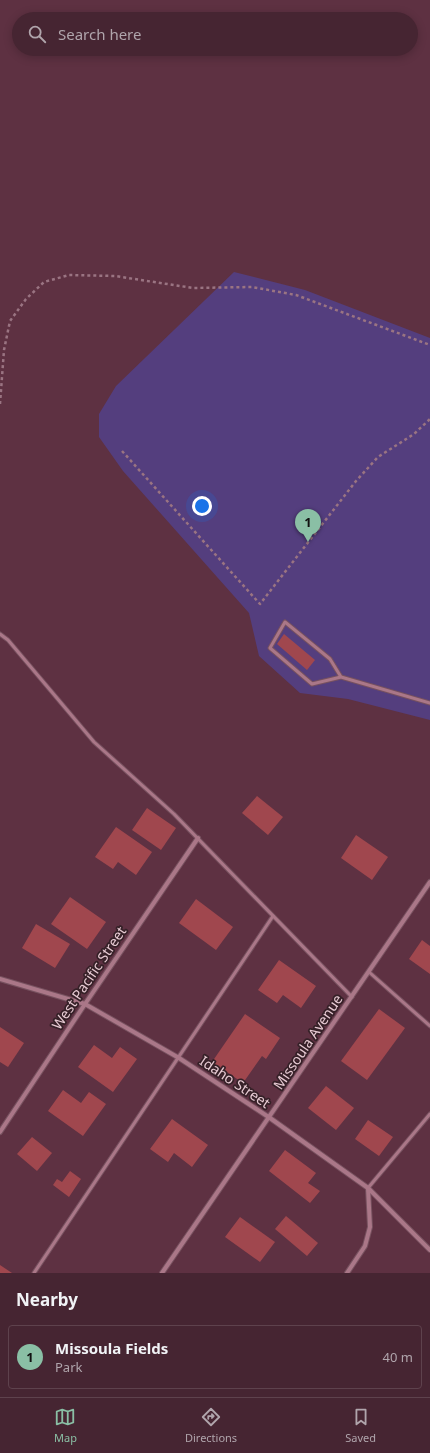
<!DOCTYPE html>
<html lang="en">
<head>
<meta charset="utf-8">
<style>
	:root { --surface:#462532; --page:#4d2d3a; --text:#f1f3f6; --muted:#b0a5ac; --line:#5e424d; --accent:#8abfa5 }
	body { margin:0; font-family:"Noto Sans",sans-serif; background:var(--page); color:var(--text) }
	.you { position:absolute; left:202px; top:506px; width:14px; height:14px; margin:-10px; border:3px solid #fff; border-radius:50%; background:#1a73e8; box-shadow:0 0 0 6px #1a73e833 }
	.badge { display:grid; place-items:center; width:26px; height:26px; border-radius:50%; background:var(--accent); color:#111; font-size:13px; font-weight:700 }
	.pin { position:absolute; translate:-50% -33px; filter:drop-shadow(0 1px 2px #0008) }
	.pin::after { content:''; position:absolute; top:21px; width:14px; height:12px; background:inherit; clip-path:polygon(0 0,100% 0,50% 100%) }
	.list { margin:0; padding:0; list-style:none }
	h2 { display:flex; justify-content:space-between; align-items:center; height:52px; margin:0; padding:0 16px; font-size:17px }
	h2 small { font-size:13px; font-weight:400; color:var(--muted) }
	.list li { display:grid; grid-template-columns:26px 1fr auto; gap:12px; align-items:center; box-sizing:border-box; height:64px; margin:0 8px 8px; padding:0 8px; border:1px solid var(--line); border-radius:4px }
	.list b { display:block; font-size:15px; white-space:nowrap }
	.list p { margin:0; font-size:13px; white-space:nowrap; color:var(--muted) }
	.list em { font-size:13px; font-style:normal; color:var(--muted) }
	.icon { flex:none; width:22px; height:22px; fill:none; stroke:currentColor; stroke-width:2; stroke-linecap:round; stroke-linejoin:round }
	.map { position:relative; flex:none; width:430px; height:1273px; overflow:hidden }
	.search { position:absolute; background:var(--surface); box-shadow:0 2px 10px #0003; left:12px; right:12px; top:12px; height:44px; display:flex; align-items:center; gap:10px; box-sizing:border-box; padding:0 14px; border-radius:22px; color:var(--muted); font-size:15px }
	.sheet { height:124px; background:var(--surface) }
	nav { display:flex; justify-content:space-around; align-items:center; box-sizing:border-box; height:56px; border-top:1px solid var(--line); background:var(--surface); font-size:11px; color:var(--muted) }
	nav a { display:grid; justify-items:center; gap:2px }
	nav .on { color:var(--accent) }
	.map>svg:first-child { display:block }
</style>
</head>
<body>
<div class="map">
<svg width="430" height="1273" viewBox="0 0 430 1273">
	<rect width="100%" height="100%" fill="#5e3142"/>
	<path fill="#543e7e" d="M234 272 305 290 430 338V720L348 699 300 693 259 656 249 613 123 471 99 437V414L116 386Z"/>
	<g fill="#a0474e">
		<path d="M284 634 315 660 307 670 277 644Z"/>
		<path d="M257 796 283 817 268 835 242 813Z"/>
		<path d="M147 808 176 828 161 850 132 830Z"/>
		<path d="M116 827 152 852 136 875 118 862 113 869 95 857Z"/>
		<path d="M356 835 388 857 372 880 341 858Z"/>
		<path d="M70 897 106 922 87 949 51 924Z"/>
		<path d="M196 899 233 927 216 950 179 923Z"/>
		<path d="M36 924 70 944 55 968 22 948Z"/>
		<path d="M422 940 430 946V974L409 959Z"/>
		<path d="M279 960 316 986 301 1008 283 995 277 1003 258 990Z"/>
		<path d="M379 1009 405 1028 367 1080 341 1061Z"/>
		<path d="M245 1014 280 1038 266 1059 262 1056 243 1083 212 1062Z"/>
		<path d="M0 1027 24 1043 8 1067 0 1062Z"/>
		<path d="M94 1045 112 1058 120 1047 137 1059 113 1092 78 1067Z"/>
		<path d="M326 1086 354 1108 336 1130 308 1108Z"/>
		<path d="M63 1090 81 1103 89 1092 106 1104 83 1136 48 1111Z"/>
		<path d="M172 1119 208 1145 192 1167 174 1153 168 1162 150 1149Z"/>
		<path d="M368 1120 393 1137 379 1156 355 1139Z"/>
		<path d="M32 1137 52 1153 37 1171 17 1154Z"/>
		<path d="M285 1150 316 1173 308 1183 320 1191 310 1203 269 1171Z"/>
		<path d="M70 1171 81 1179 69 1197 53 1185 57 1179 62 1182Z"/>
		<path d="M286 1216 318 1243 307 1256 275 1229Z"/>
		<path d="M240 1217 275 1242 260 1262 225 1237Z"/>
		<path d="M0 1265 12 1273H0Z"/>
	</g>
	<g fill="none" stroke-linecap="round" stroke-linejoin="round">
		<defs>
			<g id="lane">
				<path d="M0 634 8 640 94 742 174 814 352 997"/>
				<path d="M341 677 330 659 285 622 270 648 312 684 341 677 430 703"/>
				<path d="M369 972 430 1026"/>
				<path d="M368 1188 430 1114"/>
				<path d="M34 1273 273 916"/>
			</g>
			<g id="street">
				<path d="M0 979 85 1004 179 1058 270 1118 368 1188 430 1250"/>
				<path d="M0 1132 85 1004 198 838"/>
				<path d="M162 1273 430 882"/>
				<path d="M347 1273 365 1246 370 1227 368 1188"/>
			</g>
		</defs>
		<use href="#lane" stroke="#77515f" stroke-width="5"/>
		<use href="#street" stroke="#77515f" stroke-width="6"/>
		<g stroke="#9a7482" stroke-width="2.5" stroke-dasharray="3 3" stroke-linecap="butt">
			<path d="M0 404 4 350 10 321 26 299 44 282 69 275 115 276 193 288 252 287 296 295 430 345"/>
			<path d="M122 451 260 604 356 481 378 457 414 434 430 419"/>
		</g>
		<use href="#lane" stroke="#a78" stroke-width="3"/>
		<use href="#street" stroke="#a78" stroke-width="4"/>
	</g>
	<g text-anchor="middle" stroke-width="3.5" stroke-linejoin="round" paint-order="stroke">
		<g font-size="14" fill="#e8cbd4" stroke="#362128">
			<text transform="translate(89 978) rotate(-56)" y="5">West Pacific Street</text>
			<text transform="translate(308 1042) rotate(-56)" y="5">Missoula Avenue</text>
			<text transform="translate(235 1082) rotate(34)" y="5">Idaho Street</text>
		</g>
	</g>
</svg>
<div class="you"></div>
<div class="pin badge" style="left:308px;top:542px">1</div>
<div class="search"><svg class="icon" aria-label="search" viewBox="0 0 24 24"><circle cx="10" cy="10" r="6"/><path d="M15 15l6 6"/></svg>Search here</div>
</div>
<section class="sheet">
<h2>Nearby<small></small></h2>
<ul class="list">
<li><span class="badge">1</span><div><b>Missoula Fields</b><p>Park</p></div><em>40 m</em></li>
</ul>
</section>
<nav>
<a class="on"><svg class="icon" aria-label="map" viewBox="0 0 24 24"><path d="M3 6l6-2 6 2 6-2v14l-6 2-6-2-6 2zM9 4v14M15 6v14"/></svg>Map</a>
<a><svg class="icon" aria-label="directions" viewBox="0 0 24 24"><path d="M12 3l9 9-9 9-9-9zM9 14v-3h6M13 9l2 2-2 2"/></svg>Directions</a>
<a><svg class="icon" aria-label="saved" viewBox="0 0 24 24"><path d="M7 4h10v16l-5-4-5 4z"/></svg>Saved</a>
</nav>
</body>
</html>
